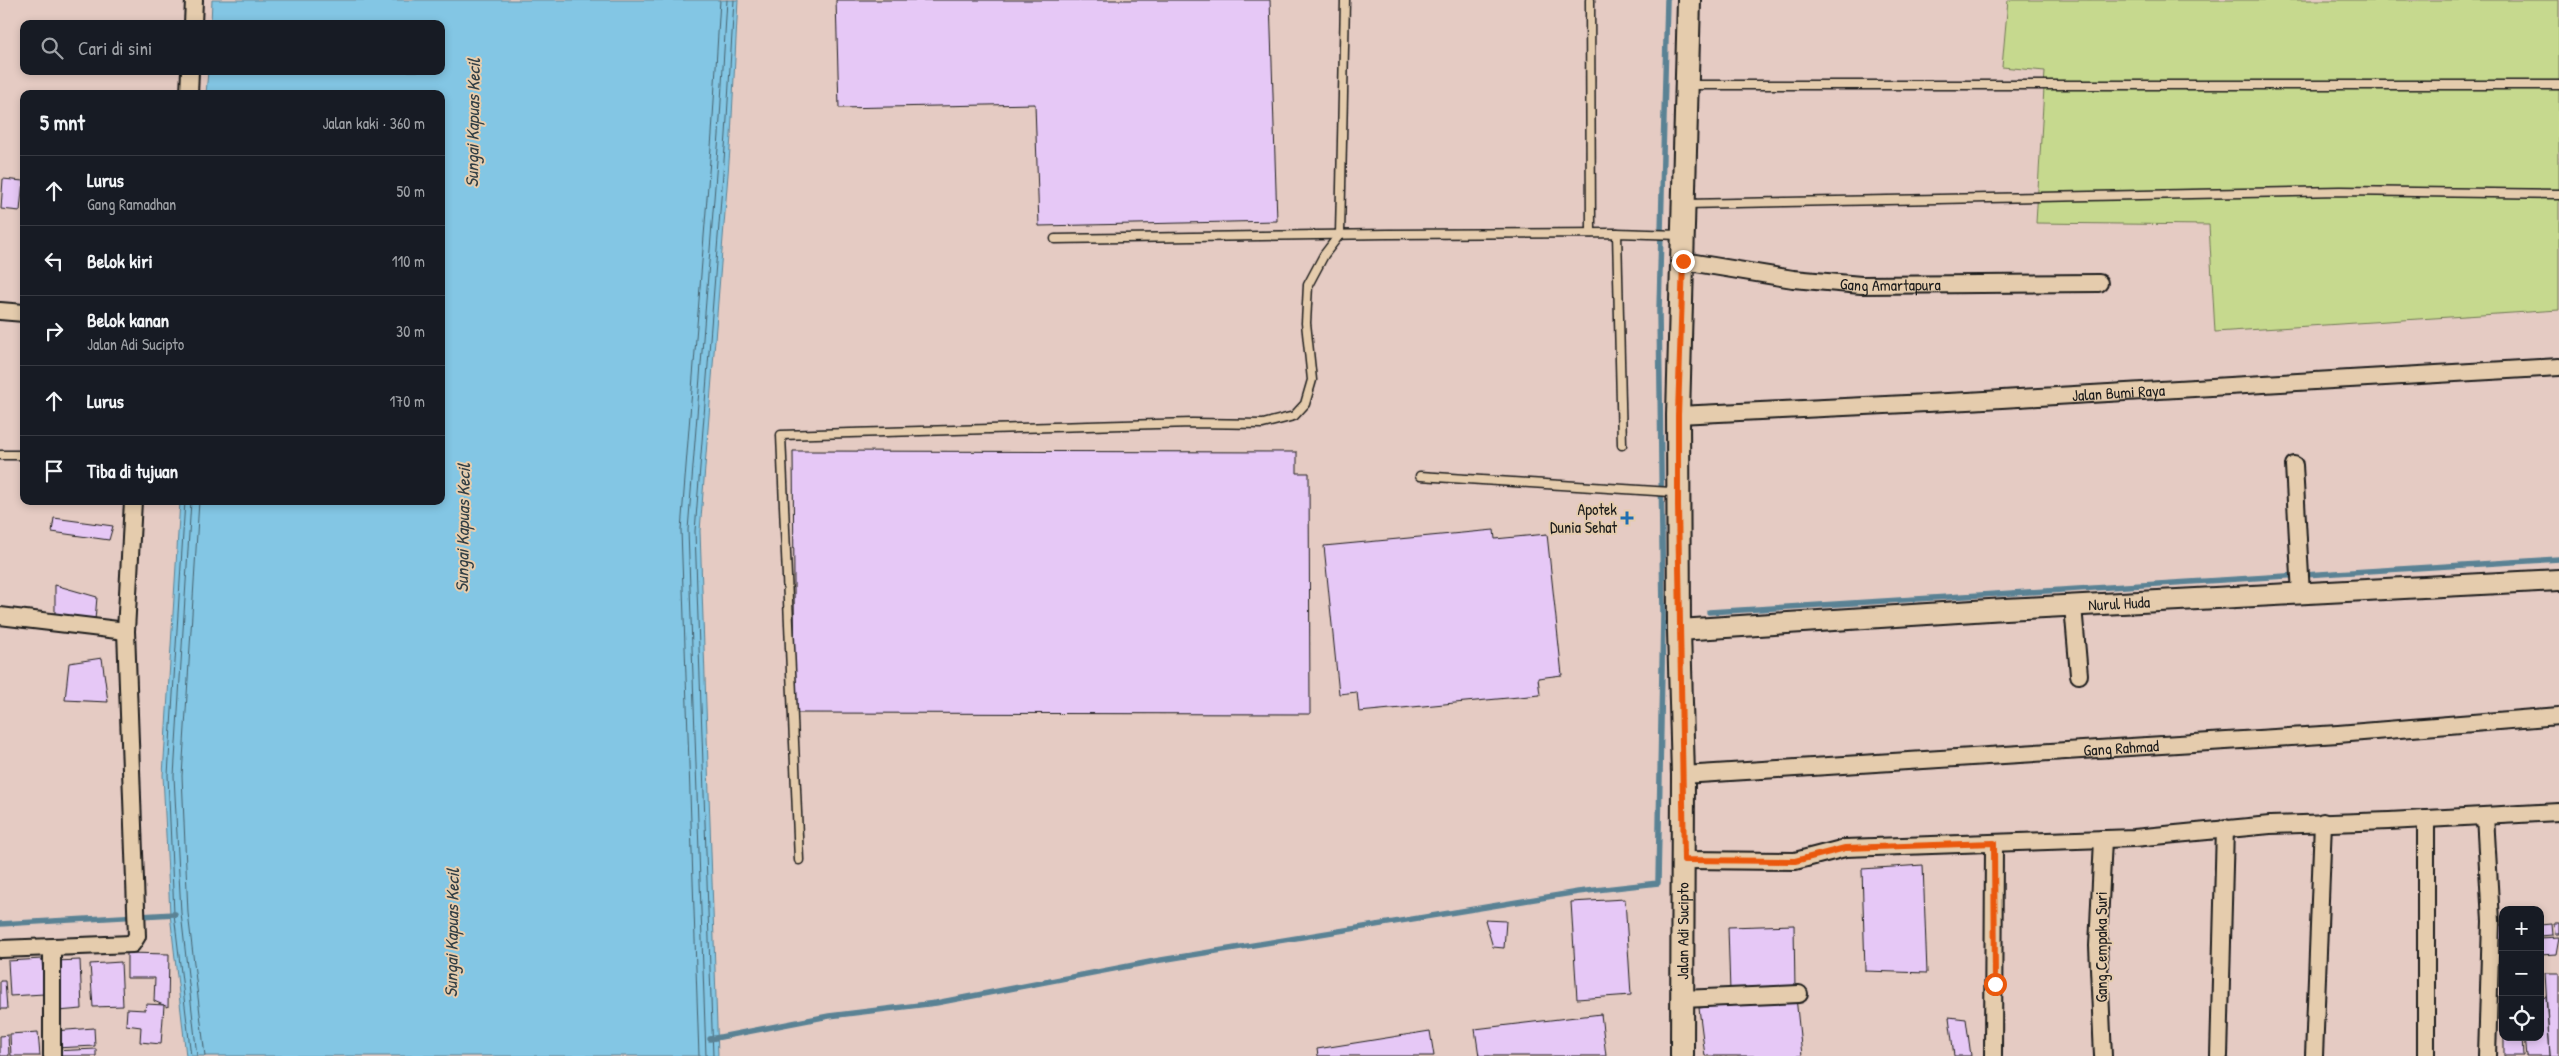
<!DOCTYPE html>
<html lang="id">
<head>
<meta charset="utf-8">
<style>
	:root { --surface:#171b24; --page:#242831; --text:#f1f3f6; --muted:#9ea1a6; --line:#363941 }
	body { margin:0; font-family:"Patrick Hand",sans-serif; background:var(--page); color:var(--text) }
	.controls { position:absolute; right:15px; bottom:15px; display:grid; overflow:hidden; border-radius:10px; box-shadow:0 2px 8px #0003 }
	.controls button { width:45px; height:45px; display:grid; place-items:center; padding:0; border:0; border-bottom:1px solid var(--line); background:var(--surface); color:var(--text); font:25px sans-serif }
	.stop { position:absolute; width:15px; height:15px; margin:-11px; border:4px solid #ea580c; border-radius:50%; background:#fff }
	.stop.end { background:#ea580c; border-color:#fff; box-shadow:0 1px 5px #0008 }
	.list { margin:0; padding:0; list-style:none }
	h2 { display:flex; justify-content:space-between; align-items:center; height:65px; margin:0; padding:0 20px; font-size:21px }
	h2 small { font-size:16px; font-weight:400; color:var(--muted) }
	.list li { display:grid; grid-template-columns:32px 1fr auto; gap:15px; align-items:center; box-sizing:border-box; height:70px; padding:0 20px; border-top:1px solid var(--line) }
	.list b { display:block; font-size:19px; white-space:nowrap }
	.list p { margin:0; font-size:16px; white-space:nowrap; color:var(--muted) }
	.list em { font-size:16px; font-style:normal; color:var(--muted) }
	.icon { flex:none; width:28px; height:28px; fill:none; stroke:currentColor; stroke-width:2; stroke-linecap:round; stroke-linejoin:round }
	.map { position:relative; flex:none; width:2559px; height:1056px; overflow:hidden }
	.search { position:absolute; background:var(--surface); box-shadow:0 2px 8px #0003; left:20px; top:20px; width:425px; height:55px; display:flex; align-items:center; gap:12px; box-sizing:border-box; padding:0 18px; border-radius:10px; color:var(--muted); font-size:19px }
	.panel { position:absolute; background:var(--surface); box-shadow:0 2px 8px #0003; left:20px; top:90px; width:425px; height:415px; border-radius:10px }
	.map>svg:first-child { display:block }
</style>
</head>
<body>
<div class="map">
<svg width="2559" height="1056" viewBox="0 0 2559 1056">
	<rect width="100%" height="100%" fill="#e5cbc3"/>
	<filter id="ink" filterUnits="userSpaceOnUse"><feTurbulence type="fractalNoise" baseFrequency=".02" numOctaves="2"/><feDisplacementMap in="SourceGraphic" scale="10" xChannelSelector="R" yChannelSelector="G"/><feConvolveMatrix kernelMatrix="1 2 1 2 8 2 1 2 1" color-interpolation-filters="sRGB"/></filter>
	<g filter="url(#ink)">
		<path fill="#c6d98e" stroke="#717a55" d="M2008 0H2559V310L2215 332 2209 225 2036 223 2045 71 2002 67Z"/>
		<path fill="#83c6e4" stroke="#5a8294" d="M212 0H738L731 136 700 531 718 1056H186L170 914 163 775 180 501H441V94H206L208 71H441V24H211Z"/>
		<g fill="none" stroke-linecap="round" stroke-linejoin="round">
			<g stroke="#45606c" stroke-width="1">
				<path d="M185 501 168 775 174 914 191 1056"/>
				<path d="M191 501 174 776 181 913 197 1056"/>
				<path d="M199 501 182 776 188 913 205 1056"/>
				<path d="M699 1056 681 530 712 134 720 0"/>
				<path d="M706 1056 688 530 719 135 727 0"/>
				<path d="M713 1056 695 531 726 135 734 0"/>
			</g>
			<g stroke="#5a8294" stroke-width="5.5">
				<path d="M1709 612 2559 559"/>
				<path d="M0 924 175 914"/>
				<path d="M710 1039 829 1016 936 1003 1155 961 1578 892 1658 883 1663 615 1659 311 1667 0"/>
			</g>
		</g>
		<g fill="#e6c8f6" stroke="#1c1c1c">
			<path d="M836 0H1270L1277 221 1039 226 1035 104 839 108Z"/>
			<path d="M3 179 23 181 20 211 1 209Z"/>
			<path d="M793 451 1297 452V473H1309L1310 714 795 713Z"/>
			<path d="M54 518 113 526 109 540 52 532Z"/>
			<path d="M1494 530 1495 539 1547 534 1562 675 1538 678 1540 695 1359 712 1357 692 1339 694 1324 546Z"/>
			<path d="M55 585 97 597 95 620 55 618Z"/>
			<path d="M102 658 108 702 65 700 69 663Z"/>
			<path d="M1923 865 1927 973 1865 971 1862 869Z"/>
			<path d="M1625 899 1631 995 1577 999 1571 902Z"/>
			<path d="M1485 920 1506 921 1504 948 1493 947Z"/>
			<path d="M2551 924 2552 935 2540 936V925Z"/>
			<path d="M2554 924H2559V934H2555Z"/>
			<path d="M1794 925 1795 991 1730 992 1728 927Z"/>
			<path d="M2496 925H2503V955L2497 956Z"/>
			<path d="M2559 937 2556 954 2540 955V938Z"/>
			<path d="M127 953 169 954 168 1007 154 1001 155 978H127Z"/>
			<path d="M42 959 44 994 10 996 8 961Z"/>
			<path d="M80 960 82 1009 58 1011 55 961Z"/>
			<path d="M121 962 123 1006 93 1007 90 964Z"/>
			<path d="M2545 973H2559V1056H2550Z"/>
			<path d="M0 981H5L7 1009H0Z"/>
			<path d="M1796 997 1802 1056H1705L1699 1008Z"/>
			<path d="M2546 997 2550 1056H2526L2524 1037H2540V998Z"/>
			<path d="M146 1004 164 1005 161 1044 140 1042 141 1027 126 1025 127 1009 145 1010Z"/>
			<path d="M1601 1014 1606 1056H1479L1475 1029Z"/>
			<path d="M1949 1017 1966 1019 1971 1056H1954Z"/>
			<path d="M94 1028 95 1046 55 1048 54 1031Z"/>
			<path d="M1430 1031 1434 1056H1318L1317 1049Z"/>
			<path d="M38 1032 40 1056H11L10 1034Z"/>
			<path d="M8 1035 9 1056H0V1036Z"/>
			<path d="M2504 1037H2522L2523 1056H2504Z"/>
			<path d="M96 1049V1056H54L53 1051Z"/>
		</g>
		<g fill="none" stroke-linecap="round" stroke-linejoin="round">
			<defs>
				<g id="service">
					<path d="M1590 0 1591 233"/>
					<path d="M1689 85H2559"/>
					<path d="M1686 204 2340 191 2559 194"/>
					<path d="M1617 233 1622 445"/>
					<path d="M1055 239 1388 234 1617 233 1680 235"/>
					<path d="M0 455H24"/>
					<path d="M1420 476 1671 492"/>
					<path d="M799 860 781 435 1192 423 1263 424 1294 416 1305 404 1312 380 1306 323 1308 285 1324 255 1340 234 1345 0"/>
				</g>
				<g id="minor">
					<path d="M193 24 194 0"/>
					<path d="M189 94 190 71"/>
					<path id="s1" d="M1683 261 1793 279 1861 285 2099 283"/>
					<path d="M0 311 24 313"/>
					<path id="s2" d="M1678 415 1968 401 2559 367"/>
					<path d="M2294 465 2301 595"/>
					<path d="M2073 606 2079 675"/>
					<path d="M0 616 126 631"/>
					<path id="s3" d="M1683 775 2338 734 2559 716"/>
					<path d="M2485 816 2491 921 2487 1056"/>
					<path d="M2426 819V1056"/>
					<path d="M1684 860 1795 861 1845 848 2134 838 2270 825 2389 821 2559 812"/>
					<path d="M52 948V1056"/>
					<path d="M0 949 132 944 137 936 126 631 133 501"/>
					<path d="M1682 999 1799 994"/>
					<path d="M1993 1056 1994 843"/>
					<path d="M2103 1056 2098 946 2103 839"/>
					<path d="M2219 1056 2225 828"/>
					<path d="M2314 1056 2323 822"/>
				</g>
				<g id="tertiary">
					<path id="s4" d="M1679 630 2005 609 2559 580"/>
				</g>
				<g id="secondary">
					<path id="s5" d="M1682 1056 1683 775 1679 630 1678 415 1689 0"/>
				</g>
			</defs>
			<use href="#service" stroke="#1c1c1c" stroke-width="11"/>
			<use href="#minor" stroke="#1c1c1c" stroke-width="20"/>
			<use href="#tertiary" stroke="#1c1c1c" stroke-width="24"/>
			<use href="#secondary" stroke="#1c1c1c" stroke-width="26"/>
			<use href="#service" stroke="#e5ccad" stroke-width="8"/>
			<use href="#minor" stroke="#e5ccad" stroke-width="16"/>
			<use href="#tertiary" stroke="#e5ccad" stroke-width="20"/>
			<use href="#secondary" stroke="#e5ccad" stroke-width="22"/>
		</g>
	</g>
	<g fill="none" stroke-linecap="round" stroke-linejoin="round" filter="url(#ink)">
		<path stroke="#ea580c" stroke-width="6" d="M1683 261 1678 415V505L1684 860 1795 861 1845 848 1994 843 1995 984"/>
	</g>
	<path fill="#1f6fb2" stroke="#e5ccad" stroke-width="2" d="M1624.5 510.5h5v5h5v5h-5v5h-5v-5h-5v-5h5z"/>
	<g text-anchor="middle" stroke-width="4" stroke-linejoin="round" paint-order="stroke">
		<g font-size="16" fill="#1c1c1c" stroke="#e5ccad">
			<text dy="6" stroke="none"><textPath href="#s1" startOffset="209">Gang Amartapura</textPath></text>
			<text dy="6" stroke="none"><textPath href="#s2" startOffset="441">Jalan Bumi Raya</textPath></text>
			<text dy="6" stroke="none"><textPath href="#s4" startOffset="441">Nurul Huda</textPath></text>
			<text dy="6" stroke="none"><textPath href="#s3" startOffset="439">Gang Rahmad</textPath></text>
			<text dy="6" stroke="none"><textPath href="#s5" startOffset="125">Jalan Adi Sucipto</textPath></text>
			<text transform="translate(2101 947) rotate(-90)" y="6">Gang Cempaka Suri</text>
		</g>
		<g font-size="16" fill="#1c1c1c" stroke="#e5ccad" text-anchor="end">
			<text x="1617" y="515">Apotek<tspan x="1617" dy="18">Dunia Sehat</tspan></text>
		</g>
		<g font-size="18" font-style="italic" fill="#313e44" stroke="#e5ccad">
			<text transform="translate(473 123) rotate(-89)" y="6">Sungai Kapuas Kecil</text>
			<text transform="translate(463 528) rotate(-89)" y="6">Sungai Kapuas Kecil</text>
			<text transform="translate(452 933) rotate(-89)" y="6">Sungai Kapuas Kecil</text>
		</g>
	</g>
</svg>
<div class="controls">
<button>+</button>
<button>−</button>
<button><svg class="icon" aria-label="locate" viewBox="0 0 24 24"><circle cx="12" cy="12" r="6"/><path d="M12 2v4M12 18v4M2 12h4M18 12h4"/></svg></button>
</div>
<div class="stop" style="left:1995px;top:984px"></div>
<div class="stop end" style="left:1683px;top:261px"></div>
<div class="search"><svg class="icon" aria-label="search" viewBox="0 0 24 24"><circle cx="10" cy="10" r="6"/><path d="M15 15l6 6"/></svg>Cari di sini</div>
<section class="panel">
<h2>5 mnt<small>Jalan kaki · 360 m</small></h2>
<ul class="list">
<li><svg class="icon" aria-label="ahead" viewBox="0 0 24 24"><path d="M12 20V5M6 11l6-6 6 6"/></svg><div><b>Lurus</b><p>Gang Ramadhan</p></div><em>50 m</em></li>
<li><svg class="icon" aria-label="left" viewBox="0 0 24 24"><path d="M17 20v-9H6M10 6l-5 5 5 5"/></svg><div><b>Belok kiri</b></div><em>110 m</em></li>
<li><svg class="icon" aria-label="right" viewBox="0 0 24 24"><path d="M7 20v-9h11M14 6l5 5-5 5"/></svg><div><b>Belok kanan</b><p>Jalan Adi Sucipto</p></div><em>30 m</em></li>
<li><svg class="icon" aria-label="ahead" viewBox="0 0 24 24"><path d="M12 20V5M6 11l6-6 6 6"/></svg><div><b>Lurus</b></div><em>170 m</em></li>
<li><svg class="icon" aria-label="arrive" viewBox="0 0 24 24"><path d="M6 21V4h12l-3 4 3 4H6"/></svg><div><b>Tiba di tujuan</b></div></li>
</ul>
</section>
</div>
</body>
</html>
